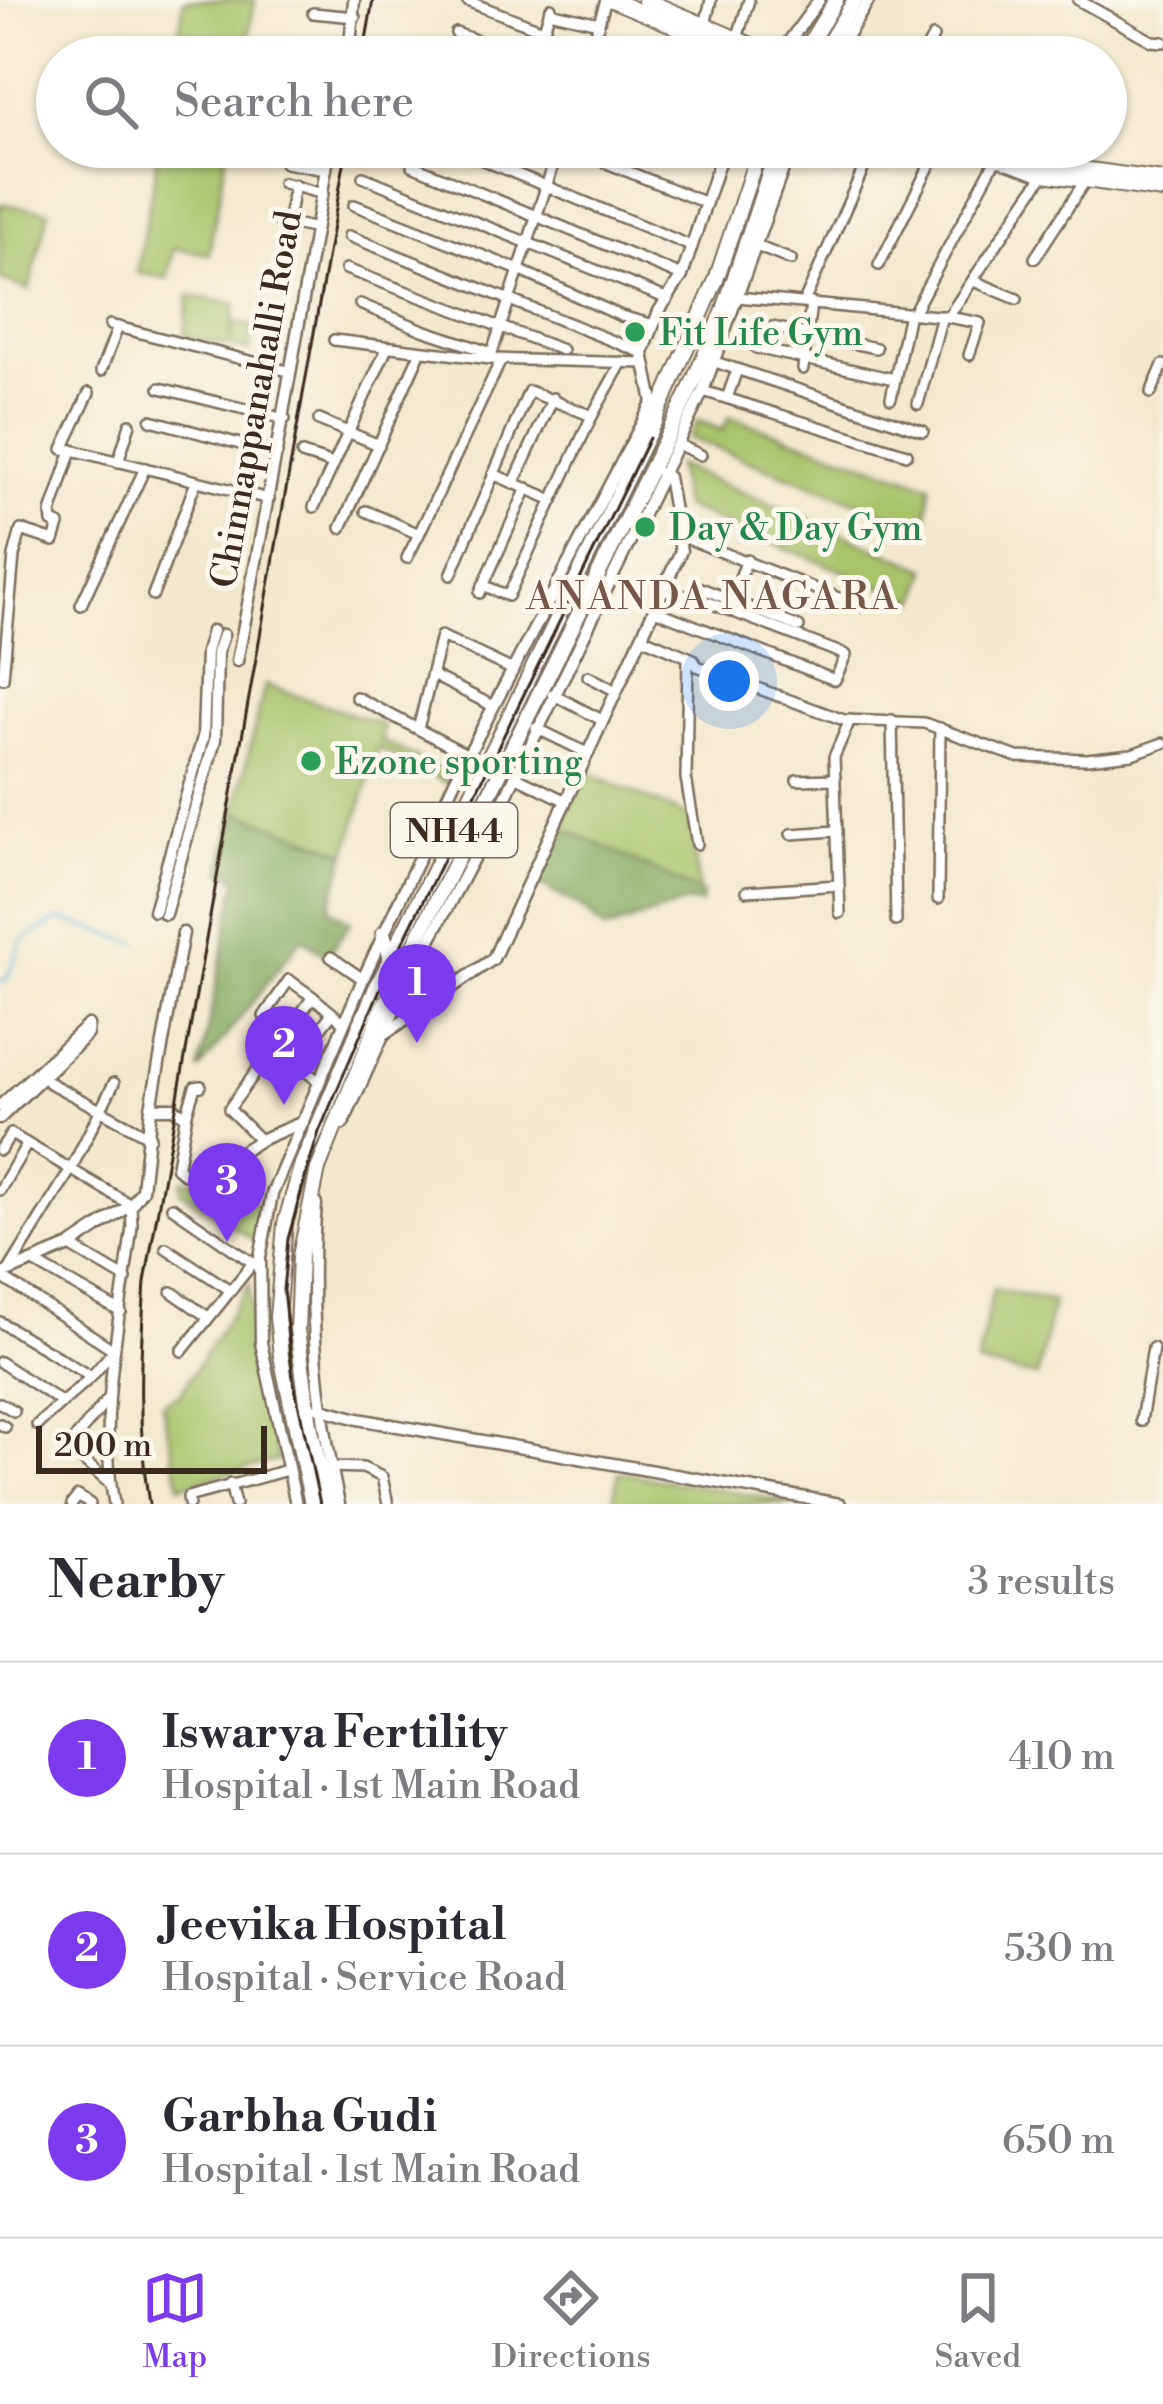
<!DOCTYPE html>
<html lang="en">
<head>
<meta charset="utf-8">
<style>
	:root { --surface:#fff; --page:#f2f2f3; --text:#2b2b33; --muted:#7c7c81; --line:#e1e1e2; --accent:#7c3aed }
	body { margin:0; font-family:"Libre Bodoni",serif; background:var(--page); color:var(--text) }
	.scale { position:absolute; left:36px; bottom:30px; width:231px; box-sizing:border-box; padding-left:12px; border:6px solid #3b2a1e; border-top:0; font-size:33px; line-height:42px; white-space:nowrap; color:#3b2a1e; -webkit-text-stroke:9px #fbf7ec; paint-order:stroke }
	.you { position:absolute; left:729px; top:681px; width:42px; height:42px; margin:-30px; border:9px solid #fff; border-radius:50%; background:#1a73e8; box-shadow:0 0 0 18px #1a73e833 }
	.badge { display:grid; place-items:center; width:78px; height:78px; border-radius:50%; background:var(--accent); color:#fff; font-size:39px; font-weight:700 }
	.pin { position:absolute; translate:-50% -99px; filter:drop-shadow(0 3px 6px #0008) }
	.pin::after { content:''; position:absolute; top:63px; width:42px; height:36px; background:inherit; clip-path:polygon(0 0,100% 0,50% 100%) }
	.list { margin:0; padding:0; list-style:none }
	h2 { display:flex; justify-content:space-between; align-items:center; height:156px; margin:0; padding:0 48px; font-size:51px }
	h2 small { font-size:39px; font-weight:400; color:var(--muted) }
	.list li { display:grid; grid-template-columns:78px 1fr auto; gap:36px; align-items:center; box-sizing:border-box; height:192px; padding:0 48px; border-top:3px solid var(--line) }
	.list b { display:block; font-size:45px; white-space:nowrap }
	.list p { margin:0; font-size:39px; white-space:nowrap; color:var(--muted) }
	.list em { font-size:39px; font-style:normal; color:var(--muted) }
	.icon { flex:none; width:66px; height:66px; fill:none; stroke:currentColor; stroke-width:2; stroke-linecap:round; stroke-linejoin:round }
	.map { position:relative; flex:none; width:1163px; height:1504px; overflow:hidden }
	.search { position:absolute; background:var(--surface); box-shadow:0 3px 9px #0004; left:36px; right:36px; top:36px; height:132px; display:flex; align-items:center; gap:30px; box-sizing:border-box; padding:0 42px; border-radius:66px; color:var(--muted); font-size:45px }
	.sheet { height:732px; background:var(--surface) }
	nav { display:flex; justify-content:space-around; align-items:center; box-sizing:border-box; height:168px; border-top:3px solid var(--line); background:var(--surface); font-size:33px; color:var(--muted) }
	nav a { display:grid; justify-items:center; gap:6px }
	nav .on { color:var(--accent) }
	.map>svg:first-child { display:block }
</style>
</head>
<body>
<div class="map">
<svg width="1163" height="1504" viewBox="0 0 1163 1504">
	<rect width="100%" height="100%" fill="#fbf7ec"/>
	<filter id="ink" filterUnits="userSpaceOnUse"><feTurbulence type="fractalNoise" baseFrequency=".00833" numOctaves="2"/><feDisplacementMap in="SourceGraphic" scale="24" xChannelSelector="R" yChannelSelector="G"/><feConvolveMatrix kernelMatrix="1 2 1 2 8 2 1 2 1" color-interpolation-filters="sRGB"/></filter>
	<filter id="wash" filterUnits="userSpaceOnUse"><feTurbulence type="fractalNoise" baseFrequency=".004" numOctaves="4" result="noise"/><feDisplacementMap in="SourceGraphic" scale="48" xChannelSelector="R" yChannelSelector="G"/><feGaussianBlur stdDeviation="2.7" result="paint"/><feColorMatrix in="noise" values="0 0 0 0 0 0 0 0 0 0 0 0 0 0 0 0 0 1.4 0 .05"/><feComposite in="paint" operator="in"/></filter>
	<g filter="url(#wash)">
		<rect width="100%" height="100%" fill="#f2e8cf"/>
		<g fill="#a8c36a" stroke="#727644" stroke-width="3">
			<path d="M184 0H255L245 57H175Z"/>
			<path d="M159 147H228L209 254 174 248 168 278 137 273Z"/>
			<path d="M0 204 49 211 29 290 0 279Z"/>
			<path d="M189 296 236 304 230 342 235 323 253 326 249 351 184 335Z"/>
			<path d="M729 417 931 485 926 528 689 438 698 421 723 430Z"/>
			<path d="M676 465 927 569 918 601 683 507Z"/>
			<path d="M265 685 383 725 381 740 450 775 446 783 378 748 347 853 235 811Z"/>
			<path d="M586 772 690 817 699 892 562 827Z"/>
			<path d="M214 1176 258 1205 256 1242 181 1192 182 1180 204 1182Z"/>
			<path d="M249 1284 255 1373 278 1460 180 1486 162 1403 180 1394Z"/>
			<path d="M993 1289 1053 1302 1037 1377 977 1364Z"/>
			<path d="M619 1472 783 1501 802 1504H612Z"/>
		</g>
		<g fill="#86a95e" stroke="#606a3e" stroke-width="3">
			<path d="M235 811 347 853 330 909 351 922 327 956 302 938 199 1071 238 877 222 871Z"/>
			<path d="M562 827 702 894 701 904 686 903 605 930 582 908 535 882Z"/>
		</g>
		<g fill="none" stroke-linecap="round" stroke-linejoin="round">
			<path stroke="#5fb7dc" stroke-width="3" d="M0 981 7 979 22 941 59 919 138 943"/>
		</g>
	</g>
	<g filter="url(#ink)">
		<g fill="none" stroke-linecap="round" stroke-linejoin="round">
			<defs>
				<g id="minor">
					<path d="M1078 0 1152 41 1163 42"/>
					<path d="M467 1 543 30"/>
					<path d="M549 12 599 23"/>
					<path d="M313 13 355 17"/>
					<path d="M705 25 711 0"/>
					<path d="M456 33 523 57"/>
					<path d="M737 39 749 0"/>
					<path d="M534 57 551 8"/>
					<path d="M588 57 606 0"/>
					<path d="M922 57 933 37"/>
					<path d="M451 147 691 246"/>
					<path d="M567 147 706 203"/>
					<path d="M693 147 721 158"/>
					<path d="M285 163 326 170"/>
					<path d="M412 165 682 276"/>
					<path d="M363 177 668 299"/>
					<path d="M283 183 323 194"/>
					<path d="M354 205 519 270 621 316 654 325"/>
					<path d="M276 220 316 229"/>
					<path d="M288 222 294 185"/>
					<path d="M349 236 643 353"/>
					<path d="M754 245 791 260"/>
					<path d="M1035 258 1085 181"/>
					<path d="M879 265 939 147"/>
					<path d="M346 269 562 350"/>
					<path d="M974 281 1017 299"/>
					<path d="M738 297 948 317 1044 174"/>
					<path d="M804 302 873 147"/>
					<path d="M360 304 423 330 492 353"/>
					<path d="M913 313 996 159"/>
					<path d="M948 317 980 323 969 355"/>
					<path d="M110 325 288 371"/>
					<path d="M772 327 876 348"/>
					<path d="M334 340 490 359 644 363"/>
					<path d="M756 348 894 379"/>
					<path d="M490 359 559 147"/>
					<path d="M715 362 923 431"/>
					<path d="M803 369 811 303"/>
					<path d="M101 371 118 327"/>
					<path d="M160 388 285 419"/>
					<path d="M703 391 907 454"/>
					<path d="M1151 393 1163 365"/>
					<path d="M727 398 737 370"/>
					<path d="M891 398 909 313"/>
					<path d="M918 404 942 316"/>
					<path d="M151 420 277 454"/>
					<path d="M319 420 379 445"/>
					<path d="M677 444 701 455"/>
					<path d="M72 450 269 499"/>
					<path d="M72 450 63 449 89 393"/>
					<path d="M302 454 333 464"/>
					<path d="M118 462 130 424"/>
					<path d="M493 474 553 500"/>
					<path d="M514 483 553 398"/>
					<path d="M314 507 387 348"/>
					<path d="M366 511 419 534 501 360"/>
					<path d="M341 528 420 353"/>
					<path d="M681 536 859 606"/>
					<path d="M407 558 419 534"/>
					<path d="M451 575 529 391 592 416"/>
					<path d="M483 585 508 596 592 416 622 362"/>
					<path d="M698 587 799 627"/>
					<path d="M480 593 527 488"/>
					<path d="M153 595 196 482"/>
					<path d="M731 600 747 560"/>
					<path d="M81 605 145 468"/>
					<path d="M654 610 835 680 846 655 710 603 665 590"/>
					<path d="M641 637 693 659 697 666 844 720 924 723 1017 757 1087 759 1132 754 1163 743"/>
					<path d="M688 657 686 778 697 844"/>
					<path d="M432 675 493 706"/>
					<path d="M588 676 616 691"/>
					<path d="M3 678 14 556 21 530 54 541 59 525 52 522 51 513 72 450"/>
					<path d="M552 694 602 720"/>
					<path d="M356 697 468 755"/>
					<path d="M892 720 896 921"/>
					<path d="M536 728 587 753"/>
					<path d="M418 729 441 636 513 670"/>
					<path d="M515 776 566 801"/>
					<path d="M797 780 835 779"/>
					<path d="M791 834 837 831"/>
					<path d="M747 891 839 885"/>
					<path d="M938 899 940 728"/>
					<path d="M840 913 834 757 850 720"/>
					<path d="M331 957 363 979"/>
					<path d="M264 1016 289 980 313 997"/>
					<path d="M283 1037 313 997 344 1023"/>
					<path d="M302 1053 332 1013"/>
					<path d="M48 1082 150 1137"/>
					<path d="M186 1116 195 1087 201 1086"/>
					<path d="M260 1140 229 1109 263 1062 280 1050 318 1081"/>
					<path d="M0 1150 11 1134 131 1205 132 1226C121 1317 97 1412 114 1504"/>
					<path d="M0 1190 27 1144"/>
					<path d="M172 1207 256 1265"/>
					<path d="M70 1246 126 1279"/>
					<path d="M166 1248 230 1290"/>
					<path d="M34 1262 121 1312"/>
					<path d="M9 1270 71 1169 114 1083"/>
					<path d="M0 1276 114 1350 91 1377 37 1425"/>
					<path d="M172 1292 208 1317"/>
					<path d="M0 1322 91 1377"/>
					<path d="M182 1351 253 1263"/>
					<path d="M0 1362 61 1402"/>
					<path d="M109 1398 68 1447 110 1484"/>
					<path d="M0 1403 14 1411"/>
					<path d="M1141 1421 1153 1348"/>
					<path d="M0 1424 5 1427"/>
					<path d="M331 1467 363 1468 382 1477 388 1504"/>
					<path d="M230 1484 235 1504"/>
					<path d="M72 1504 78 1496 90 1504"/>
					<path d="M189 1504 188 1497 287 1470"/>
				</g>
				<g id="tertiary">
					<path d="M792 39 791 45 801 57"/>
					<path d="M769 51 785 47 819 0"/>
					<path d="M349 57 354 0"/>
					<path d="M834 57 869 0"/>
					<path d="M237 661C271 490 299 319 330 147"/>
					<path d="M154 911 203 737 206 652 212 631"/>
					<path d="M165 914 215 740 217 653 223 635"/>
					<path d="M386 1033 493 959 681 551 668 477 661 473"/>
					<path d="M0 1106 88 1025"/>
					<path d="M151 1108H173L186 1116 177 1168 183 1173 202 1177 260 1140 303 1122"/>
					<path d="M0 1118 87 1034 88 1025"/>
					<path d="M343 1124 404 989 502 804 703 391 791 147"/>
					<path d="M316 1204C307 1306 317 1404 339 1504"/>
					<path d="M0 1275 70 1246 131 1205 142 1190 151 1108 183 933"/>
					<path d="M319 1408 358 1419 840 1504"/>
					<path d="M296 1504 261 1343 260 1258 272 1194 363 979 455 780 653 402 643 353 659 311 682 276 724 147"/>
				</g>
				<g id="primary">
					<path d="M612 0 749 57"/>
					<path d="M645 0 780 57"/>
					<path d="M967 147 1044 174 1163 191"/>
					<path d="M997 147 1052 165 1163 180"/>
				</g>
				<g id="trunk">
					<path d="M806 49 836 0"/>
					<path d="M821 56 855 0"/>
					<path d="M434 825 458 821"/>
					<path d="M383 934 391 958"/>
					<path d="M312 1504 281 1356 277 1317 285 1224 302 1164 376 988 655 420 716 280 760 147"/>
					<path d="M328 1504 310 1425 297 1330 300 1256 318 1169 383 1008 687 396 723 313 778 147"/>
				</g>
			</defs>
			<use href="#minor" stroke="#7b6c5c" stroke-width="14"/>
			<use href="#tertiary" stroke="#7b6c5c" stroke-width="15"/>
			<use href="#primary" stroke="#7b6c5c" stroke-width="18"/>
			<use href="#trunk" stroke="#7b6c5c" stroke-width="18"/>
			<use href="#minor" stroke="#fff" stroke-width="9"/>
			<use href="#tertiary" stroke="#fff" stroke-width="10"/>
			<use href="#primary" stroke="#fff" stroke-width="14"/>
			<use href="#trunk" stroke="#fff" stroke-width="14"/>
			<g stroke="#3b2a1e" stroke-width="3">
				<path d="M363 57 373 0"/>
				<path d="M149 1504C137 1430 140 1357 145 1282L347 147"/>
				<path d="M320 1504 293 1379 283 1290 288 1239 306 1174 319 1132 381 987 649 438"/>
			</g>
		</g>
	</g>
	<g fill="#2e9e5b" stroke="#fbf7ec" stroke-width="4.5">
		<circle cx="635" cy="332" r="12"/>
		<circle cx="645" cy="527" r="12"/>
		<circle cx="311" cy="761" r="12"/>
	</g>
	<g text-anchor="middle" stroke-width="10" stroke-linejoin="round" paint-order="stroke">
		<rect fill="#fbf7ec" stroke="#75685c" stroke-width="3" x="391" y="803" width="126" height="54" rx="9"/>
		<g font-size="33" font-weight="bold" fill="#3b2a1e">
			<text x="454" y="842">NH44</text>
		</g>
		<g font-size="36" fill="#27864d" stroke="#fbf7ec" text-anchor="start">
			<text x="659" y="345">Fit Life Gym</text>
			<text x="669" y="540">Day &amp; Day Gym</text>
			<text x="335" y="774">Ezone sporting</text>
		</g>
		<g font-size="36" fill="#3b2a1e" stroke="#fbf7ec">
			<text transform="translate(255 399) rotate(-80)" y="13">Chinnappanahalli Road</text>
		</g>
		<g font-size="39" letter-spacing="3" fill="#74564a" stroke="#fbf7ec">
			<text x="713" y="609">ANANDA NAGARA</text>
		</g>
	</g>
</svg>
<div class="scale">200 m</div>
<div class="you"></div>
<div class="pin badge" style="left:417px;top:1043px">1</div>
<div class="pin badge" style="left:284px;top:1105px">2</div>
<div class="pin badge" style="left:227px;top:1242px">3</div>
<div class="search"><svg class="icon" aria-label="search" viewBox="0 0 24 24"><circle cx="10" cy="10" r="6"/><path d="M15 15l6 6"/></svg>Search here</div>
</div>
<section class="sheet">
<h2>Nearby<small>3 results</small></h2>
<ul class="list">
<li><span class="badge">1</span><div><b>Iswarya Fertility</b><p>Hospital · 1st Main Road</p></div><em>410 m</em></li>
<li><span class="badge">2</span><div><b>Jeevika Hospital</b><p>Hospital · Service Road</p></div><em>530 m</em></li>
<li><span class="badge">3</span><div><b>Garbha Gudi</b><p>Hospital · 1st Main Road</p></div><em>650 m</em></li>
</ul>
</section>
<nav>
<a class="on"><svg class="icon" aria-label="map" viewBox="0 0 24 24"><path d="M3 6l6-2 6 2 6-2v14l-6 2-6-2-6 2zM9 4v14M15 6v14"/></svg>Map</a>
<a><svg class="icon" aria-label="directions" viewBox="0 0 24 24"><path d="M12 3l9 9-9 9-9-9zM9 14v-3h6M13 9l2 2-2 2"/></svg>Directions</a>
<a><svg class="icon" aria-label="saved" viewBox="0 0 24 24"><path d="M7 4h10v16l-5-4-5 4z"/></svg>Saved</a>
</nav>
</body>
</html>
